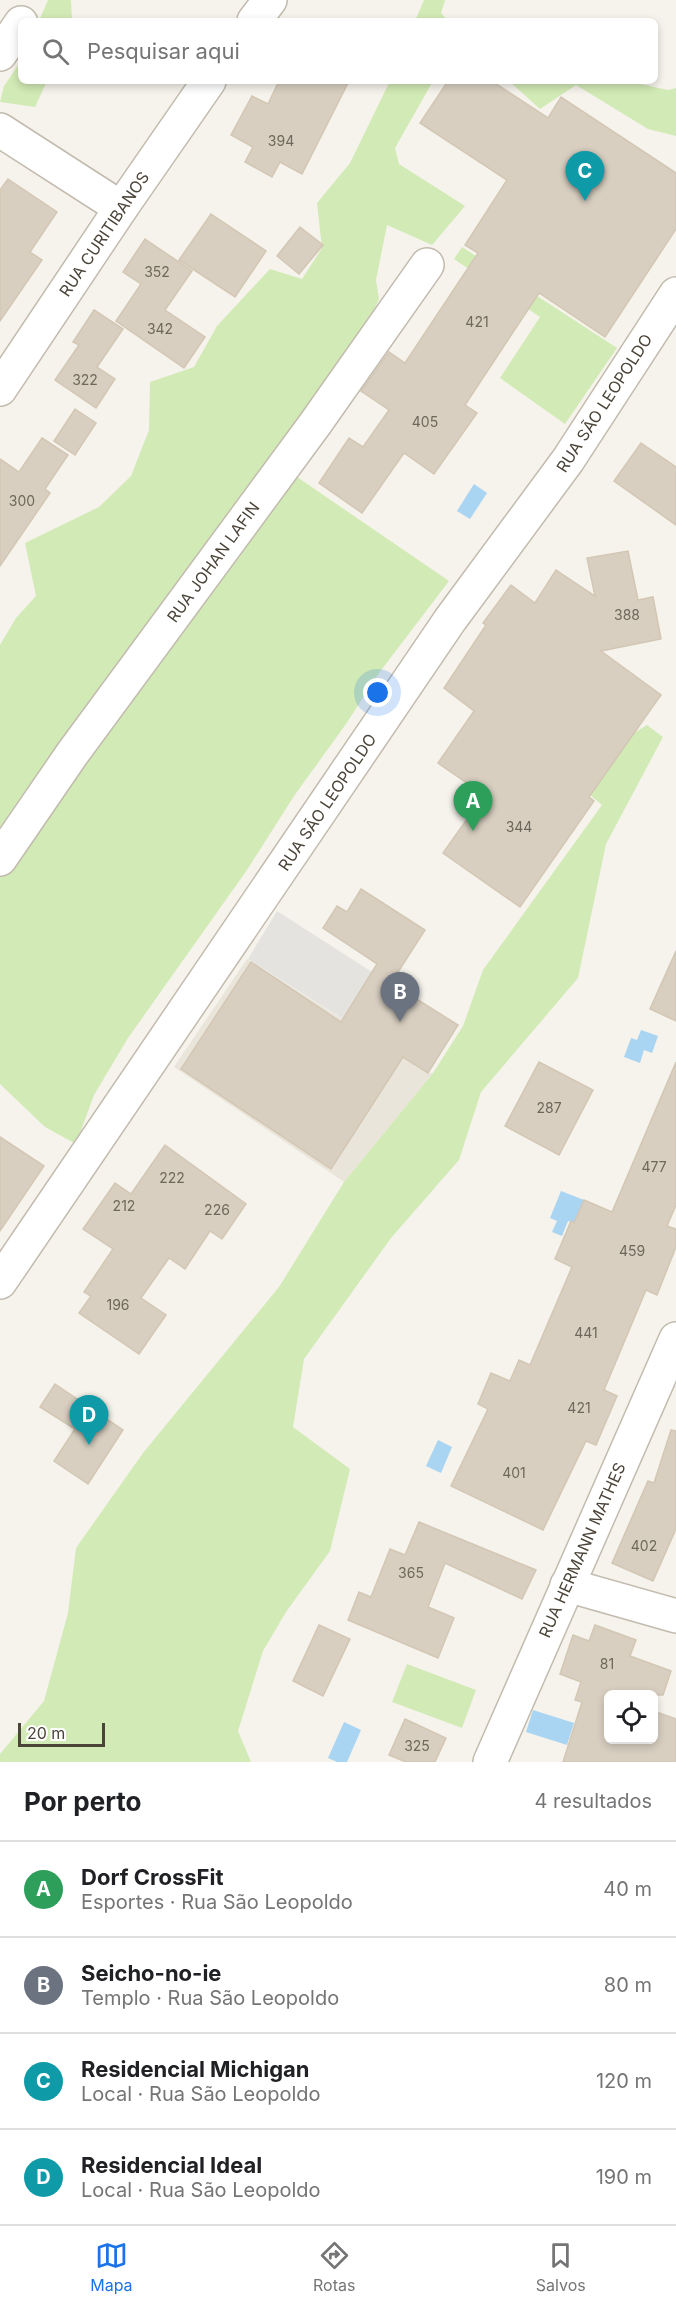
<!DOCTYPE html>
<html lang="pt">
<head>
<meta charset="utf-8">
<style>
	:root { --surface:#fff; --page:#f6f6f6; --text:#202124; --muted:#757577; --line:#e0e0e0; --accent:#1a73e8 }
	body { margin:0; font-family:Inter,sans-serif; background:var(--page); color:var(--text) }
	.controls { position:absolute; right:18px; bottom:18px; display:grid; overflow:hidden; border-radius:9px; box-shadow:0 3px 9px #0003 }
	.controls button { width:54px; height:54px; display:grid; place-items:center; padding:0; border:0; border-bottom:2px solid var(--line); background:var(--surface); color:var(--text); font:30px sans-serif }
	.scale { position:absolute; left:18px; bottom:15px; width:87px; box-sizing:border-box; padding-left:6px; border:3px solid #4b4439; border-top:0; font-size:16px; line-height:21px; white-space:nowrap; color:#4b4439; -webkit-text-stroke:4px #fff; paint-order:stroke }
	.you { position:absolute; left:378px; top:693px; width:21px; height:21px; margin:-15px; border:4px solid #fff; border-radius:50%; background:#1a73e8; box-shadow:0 0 0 9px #1a73e833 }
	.badge { display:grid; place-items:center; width:39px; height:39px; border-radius:50%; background:var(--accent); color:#fff; font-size:20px; font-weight:700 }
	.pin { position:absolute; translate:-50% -50px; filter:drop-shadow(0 2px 3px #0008) }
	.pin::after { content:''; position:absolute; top:32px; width:21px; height:18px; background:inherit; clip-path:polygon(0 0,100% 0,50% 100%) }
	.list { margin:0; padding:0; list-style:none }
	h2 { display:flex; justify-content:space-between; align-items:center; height:78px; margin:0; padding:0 24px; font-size:26px }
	h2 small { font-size:20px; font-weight:400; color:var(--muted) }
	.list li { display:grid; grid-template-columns:39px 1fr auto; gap:18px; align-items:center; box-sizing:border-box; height:96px; padding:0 24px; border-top:2px solid var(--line) }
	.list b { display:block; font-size:22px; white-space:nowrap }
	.list p { margin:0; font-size:20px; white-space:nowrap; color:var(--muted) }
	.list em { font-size:20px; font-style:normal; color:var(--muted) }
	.icon { flex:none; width:33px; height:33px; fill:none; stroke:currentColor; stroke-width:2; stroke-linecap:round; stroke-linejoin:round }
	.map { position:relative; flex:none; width:676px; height:1762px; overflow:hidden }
	.search { position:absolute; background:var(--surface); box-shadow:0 3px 9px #0003; left:18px; right:18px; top:18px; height:66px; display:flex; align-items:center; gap:15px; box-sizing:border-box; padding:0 21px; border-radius:9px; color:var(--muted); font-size:22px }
	.sheet { height:462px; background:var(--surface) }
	nav { display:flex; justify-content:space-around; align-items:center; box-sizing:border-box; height:84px; border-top:2px solid var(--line); background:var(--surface); font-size:16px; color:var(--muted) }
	nav a { display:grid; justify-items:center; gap:3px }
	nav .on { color:var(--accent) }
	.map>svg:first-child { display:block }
</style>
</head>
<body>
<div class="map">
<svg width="676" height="1762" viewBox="0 0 676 1762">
	<rect width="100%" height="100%" fill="#f6f3ec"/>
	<path fill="#eae5da" d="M247 959 428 1073H433L344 1182 174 1067Z"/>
	<g fill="#d2eab5">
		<path d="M48 0H71L72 21H39Z"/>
		<path d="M424 0H445L441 13 448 21H415Z"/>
		<path d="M21 61V81H47L35 107 0 102 4 86Z"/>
		<path d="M390 81H433L395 148 399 164 465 206 432 245 387 225 376 280 379 299 355 351 265 516 297 477 449 581 379 673 346 724 294 796 247 870 128 1038 94 1095 76 1144 45 1127 0 1084V645L16 618 36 596 25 543 99 507 131 476 149 430 150 382 194 367 217 326 270 269 302 279 322 248 317 203 350 163Z"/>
		<path d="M509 81H627L668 90 676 88V136L648 129 576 85 540 109Z"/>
		<path d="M462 247 617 348 565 424 500 378 540 317 454 259Z"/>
		<path d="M647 725 663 737 606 844 578 978 481 1092 459 1160 391 1238 304 1359 293 1427 350 1469 330 1551 286 1612 263 1651 238 1731 251 1762H0V1754L44 1701 68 1613 76 1548 143 1453 279 1287 344 1182 433 1073 463 1026 483 970 602 805 590 795 634 733Z"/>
		<path d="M407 1664 476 1690 462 1728 392 1702Z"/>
	</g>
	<path fill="#e5e3e0" d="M277 911 372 972 343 1019 248 959Z"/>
	<g fill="#a9d4f2">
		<path d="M474 484 487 493 470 519 457 511Z"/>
		<path d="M641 1030 658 1036 652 1053 644 1050 640 1063 624 1057 631 1038 637 1040Z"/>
		<path d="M561 1191 584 1200 574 1223 568 1221 562 1236 552 1232 557 1221 550 1218Z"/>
		<path d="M438 1440 452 1447 441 1473 426 1466Z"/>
		<path d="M533 1710 574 1723 567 1745 526 1732Z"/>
		<path d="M344 1722 361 1730 347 1762H337L328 1758Z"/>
	</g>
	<g fill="#d8cfc1" stroke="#d3c7b4" stroke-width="1.5">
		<path d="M279 81H349L302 174 280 162 272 177 245 162 253 147 231 135 252 96 268 104Z"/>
		<path d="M448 81H492L548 118 561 97 676 173V229L605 337 539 293 465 405 477 413 434 474 404 453 362 513 319 483 349 438 363 447 389 410 361 391 389 352 405 363 478 253 465 245 507 180 420 123Z"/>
		<path d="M8 179 57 212 30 252 42 260 0 321V190Z"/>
		<path d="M211 214 266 251 235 297 179 260Z"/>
		<path d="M300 227 323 245 299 274 277 256Z"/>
		<path d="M145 239 192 271 165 310 205 337 184 368 116 321 141 284 123 272Z"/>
		<path d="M94 310 123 329 97 367 115 379 96 408 55 380 79 345 73 342Z"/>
		<path d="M75 409 96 423 75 455 54 441Z"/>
		<path d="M42 438 68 455 45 489 50 493 0 566V459L19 472Z"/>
		<path d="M641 443 676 467V525L614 481Z"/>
		<path d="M628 551 638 600 653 597 661 639 601 651 661 695 589 797 594 801 520 907 443 853 484 795 438 763 474 711 444 688 486 625 483 623 511 585 535 603 556 570 595 596 587 558Z"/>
		<path d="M361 889 425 930 391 983 458 1025 428 1073 403 1057 331 1169 181 1069 251 962 341 1022 377 964 323 928 337 906 347 912Z"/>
		<path d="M676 951V1021L650 1009Z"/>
		<path d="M539 1062 593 1090 559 1155 505 1126Z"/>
		<path d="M676 1062V1205L667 1226 676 1229V1247L657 1295 646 1290 604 1390 617 1396 596 1445 586 1441 543 1530 451 1486 488 1409 478 1404 491 1373 510 1381 519 1360 530 1365 572 1267 555 1259 571 1221 574 1223 584 1200 612 1212Z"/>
		<path d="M0 1137 44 1166 0 1231Z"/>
		<path d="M165 1145 246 1204 222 1239 210 1231 185 1269 169 1258 141 1298 166 1315 139 1354 79 1313 91 1296 84 1292 113 1249 83 1229 115 1183 131 1194Z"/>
		<path d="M55 1384 123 1430 88 1484 54 1461 75 1429 40 1407Z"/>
		<path d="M671 1430 676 1431V1529L653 1581 612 1563 648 1481 654 1483Z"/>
		<path d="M419 1522 536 1570 522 1599 445 1563 428 1607 454 1618 438 1658 348 1620 359 1592 371 1597 390 1549 405 1555Z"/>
		<path d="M319 1625 350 1639 323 1696 293 1681Z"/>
		<path d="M595 1625 636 1640 630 1656 671 1671 663 1695H609V1740H654V1711L676 1719V1762H563L582 1702 575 1700 581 1682 560 1674 573 1635 589 1641Z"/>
		<path d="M405 1719 446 1738 435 1762H406L389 1755Z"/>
	</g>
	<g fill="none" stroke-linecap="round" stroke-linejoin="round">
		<defs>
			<g id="minor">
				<path d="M254 21 270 0"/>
				<path d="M0 54 21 23"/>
				<path d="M0 130 121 208"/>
				<path d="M0 389 121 208 209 81"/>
				<path d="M0 859 72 754 315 424 427 265"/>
				<path d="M0 1282 450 620 568 460 676 294"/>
				<path d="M567 1585 676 1616"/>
				<path d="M490 1762 676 1339"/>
			</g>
		</defs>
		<use href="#minor" stroke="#c2bbae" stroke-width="36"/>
		<use href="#minor" stroke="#fff" stroke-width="33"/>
	</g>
	<g text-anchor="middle" stroke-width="5" stroke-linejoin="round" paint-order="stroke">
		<g font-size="14" fill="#6e675b">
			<text x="281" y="146">394</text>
			<text x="157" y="277">352</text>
			<text x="477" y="327">421</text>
			<text x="160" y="334">342</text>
			<text x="85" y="385">322</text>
			<text x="425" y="427">405</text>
			<text x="22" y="506">300</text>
			<text x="627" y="620">388</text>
			<text x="519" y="832">344</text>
			<text x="549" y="1113">287</text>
			<text x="654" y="1172">477</text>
			<text x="172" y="1183">222</text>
			<text x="124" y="1211">212</text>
			<text x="217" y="1215">226</text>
			<text x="632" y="1256">459</text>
			<text x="118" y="1310">196</text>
			<text x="586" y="1338">441</text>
			<text x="579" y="1413">421</text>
			<text x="514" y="1478">401</text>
			<text x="644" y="1551">402</text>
			<text x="411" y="1578">365</text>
			<text x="607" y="1669">81</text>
			<text x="417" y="1751">325</text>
		</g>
		<g font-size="16" fill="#4b4439" stroke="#fff">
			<text transform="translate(104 234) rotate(-56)" y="6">RUA CURITIBANOS</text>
			<text transform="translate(604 403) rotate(-57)" y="6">RUA SÃO LEOPOLDO</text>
			<text transform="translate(213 562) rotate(-54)" y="6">RUA JOHAN LAFIN</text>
			<text transform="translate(327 802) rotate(-56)" y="6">RUA SÃO LEOPOLDO</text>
			<text transform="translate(582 1550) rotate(-66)" y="6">RUA HERMANN MATHES</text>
		</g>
	</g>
</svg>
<div class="controls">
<button><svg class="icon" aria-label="locate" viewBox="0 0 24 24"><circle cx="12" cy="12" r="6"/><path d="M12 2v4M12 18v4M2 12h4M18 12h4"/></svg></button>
</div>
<div class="scale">20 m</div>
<div class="you"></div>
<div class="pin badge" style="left:473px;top:831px;background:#2e9e5b">A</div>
<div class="pin badge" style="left:400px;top:1022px;background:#6b7280">B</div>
<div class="pin badge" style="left:585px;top:201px;background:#0f9aa8">C</div>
<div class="pin badge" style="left:89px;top:1445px;background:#0f9aa8">D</div>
<div class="search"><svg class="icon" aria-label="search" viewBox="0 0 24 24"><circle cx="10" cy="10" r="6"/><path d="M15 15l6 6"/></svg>Pesquisar aqui</div>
</div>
<section class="sheet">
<h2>Por perto<small>4 resultados</small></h2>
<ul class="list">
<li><span class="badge" style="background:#2e9e5b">A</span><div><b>Dorf CrossFit</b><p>Esportes · Rua São Leopoldo</p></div><em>40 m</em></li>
<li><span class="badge" style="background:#6b7280">B</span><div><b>Seicho-no-ie</b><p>Templo · Rua São Leopoldo</p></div><em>80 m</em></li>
<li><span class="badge" style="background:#0f9aa8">C</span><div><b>Residencial Michigan</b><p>Local · Rua São Leopoldo</p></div><em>120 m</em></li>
<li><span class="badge" style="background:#0f9aa8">D</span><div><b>Residencial Ideal</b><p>Local · Rua São Leopoldo</p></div><em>190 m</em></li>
</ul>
</section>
<nav>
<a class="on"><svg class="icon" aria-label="map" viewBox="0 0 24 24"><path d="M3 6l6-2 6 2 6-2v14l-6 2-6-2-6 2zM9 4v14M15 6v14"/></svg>Mapa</a>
<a><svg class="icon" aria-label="directions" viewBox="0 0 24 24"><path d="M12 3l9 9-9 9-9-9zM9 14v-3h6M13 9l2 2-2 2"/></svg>Rotas</a>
<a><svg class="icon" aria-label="saved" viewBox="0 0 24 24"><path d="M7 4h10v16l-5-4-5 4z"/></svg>Salvos</a>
</nav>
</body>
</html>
